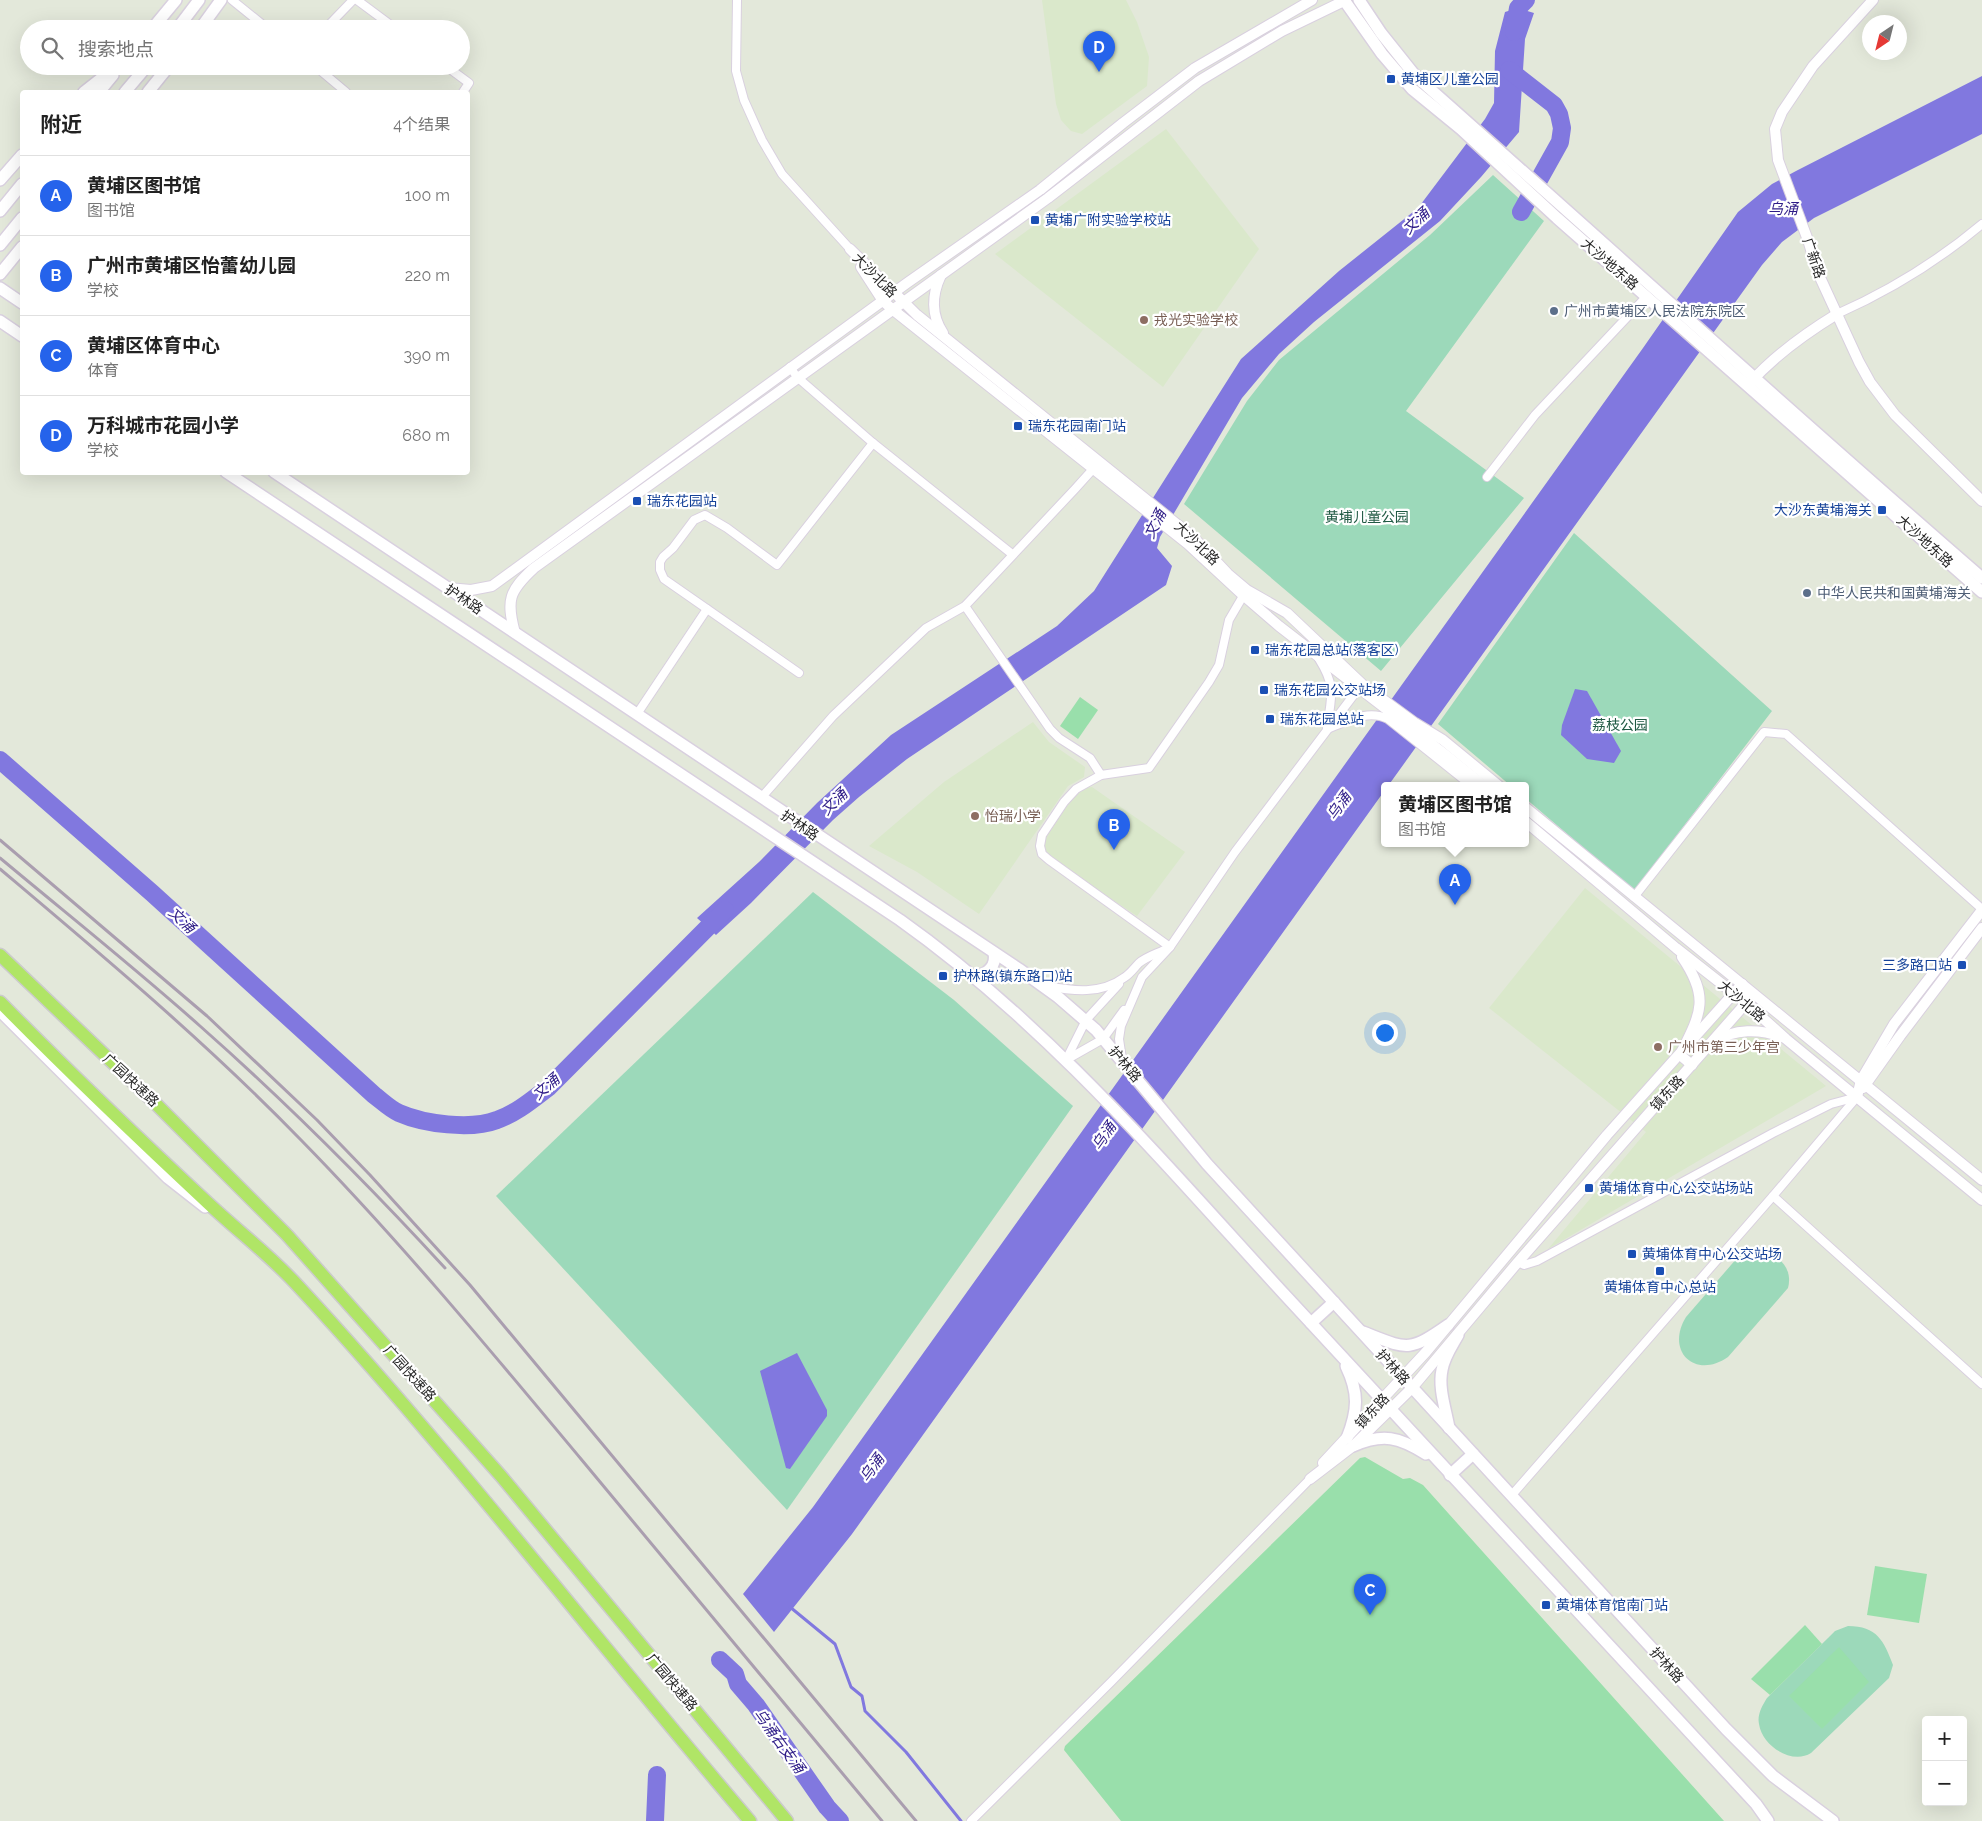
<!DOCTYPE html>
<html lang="zh">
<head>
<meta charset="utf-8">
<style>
	:root { --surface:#fff; --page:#f2f2f2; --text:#222; --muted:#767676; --line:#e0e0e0; --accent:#2563eb }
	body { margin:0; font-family:Raleway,"Noto Sans SC",sans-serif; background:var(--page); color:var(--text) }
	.controls { position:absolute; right:15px; bottom:15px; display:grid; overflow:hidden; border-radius:5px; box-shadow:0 5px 20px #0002 }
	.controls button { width:45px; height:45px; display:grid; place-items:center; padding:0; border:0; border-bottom:1px solid var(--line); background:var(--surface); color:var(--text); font:25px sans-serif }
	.compass { position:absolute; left:1862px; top:15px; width:45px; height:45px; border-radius:50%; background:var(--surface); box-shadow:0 5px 20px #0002; rotate:215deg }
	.you { position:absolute; left:1384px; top:1032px; width:18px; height:18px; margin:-12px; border:4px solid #fff; border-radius:50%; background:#1a73e8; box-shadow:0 0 0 8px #1a73e833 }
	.badge { display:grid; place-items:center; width:32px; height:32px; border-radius:50%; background:var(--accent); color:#fff; font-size:16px; font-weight:700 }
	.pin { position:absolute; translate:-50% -41px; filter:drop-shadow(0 1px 2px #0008) }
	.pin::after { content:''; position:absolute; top:26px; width:18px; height:15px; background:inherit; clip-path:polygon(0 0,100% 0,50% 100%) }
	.popup { position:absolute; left:1381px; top:782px; width:148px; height:65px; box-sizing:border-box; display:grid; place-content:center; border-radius:5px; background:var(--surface); filter:drop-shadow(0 1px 4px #0005); font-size:16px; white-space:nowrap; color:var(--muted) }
	.popup b { font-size:19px; color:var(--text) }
	.popup::after { content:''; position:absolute; left:50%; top:100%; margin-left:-10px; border:10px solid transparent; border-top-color:var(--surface) }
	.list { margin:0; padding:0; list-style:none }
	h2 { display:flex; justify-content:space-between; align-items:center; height:65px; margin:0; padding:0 20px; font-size:21px }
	h2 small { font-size:16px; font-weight:400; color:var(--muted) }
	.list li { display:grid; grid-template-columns:32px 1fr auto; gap:15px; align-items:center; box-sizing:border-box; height:80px; padding:0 20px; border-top:1px solid var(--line) }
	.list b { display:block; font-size:19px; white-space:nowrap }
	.list p { margin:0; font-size:16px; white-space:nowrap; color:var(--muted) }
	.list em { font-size:16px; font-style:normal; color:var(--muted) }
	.icon { flex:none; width:28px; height:28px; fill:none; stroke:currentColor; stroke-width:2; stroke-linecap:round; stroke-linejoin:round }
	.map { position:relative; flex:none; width:1982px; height:1821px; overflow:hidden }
	.search { position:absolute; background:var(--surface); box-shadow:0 5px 20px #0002; left:20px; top:20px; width:450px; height:55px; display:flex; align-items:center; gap:12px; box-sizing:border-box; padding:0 18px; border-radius:28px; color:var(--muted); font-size:19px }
	.panel { position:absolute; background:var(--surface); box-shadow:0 5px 20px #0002; left:20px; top:90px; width:450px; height:385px; border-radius:5px }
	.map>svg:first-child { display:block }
</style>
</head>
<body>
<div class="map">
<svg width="1982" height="1821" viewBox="0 0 1982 1821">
	<rect width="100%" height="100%" fill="#e3e8da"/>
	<g fill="#dae8cb">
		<path d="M1042 0H1126L1137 22 1149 57 1147 86 1082 134 1071 131 1061 120 1056 104Z"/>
		<path d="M1166 129 1259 249 1163 387 995 254Z"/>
		<path d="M1033 722 1049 742 1085 767 1084 777 1068 786 979 914 917 872 869 846 944 782Z"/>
		<path d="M1092 787 1185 852 1137 916 1054 861 1043 848 1047 830 1067 799 1081 788Z"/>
		<path d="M1585 888 1826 1086 1548 1249 1646 1132 1489 1008Z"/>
	</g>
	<g fill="#9cd9ba">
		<path d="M1493 175 1544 221 1406 411 1524 498 1381 671 1184 504 1247 401 1279 360 1430 235Z"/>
		<path d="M1574 533 1772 711 1634 891 1525 798V786H1511L1438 724Z"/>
		<path d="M813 892 954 1000 1073 1106 787 1510 496 1196Z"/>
		<path d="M1744 1250C1767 1246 1795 1262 1788 1288L1728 1357C1695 1380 1665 1351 1686 1317Z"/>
		<path d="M1848 1626C1877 1626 1884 1641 1893 1665L1889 1678 1811 1753C1792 1765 1762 1746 1759 1724 1757 1715 1762 1706 1767 1698L1828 1638 1835 1631Z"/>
	</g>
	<g fill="#99dfab">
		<path d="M1080 697 1098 710 1078 739 1060 726Z"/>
		<path d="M1365 1457 1403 1479 1410 1478 1423 1485 1724 1821H1121L1064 1750 1065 1746 1360 1458Z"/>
		<path d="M1875 1566 1927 1574 1919 1623 1867 1615Z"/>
		<path d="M1805 1625 1822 1644 1770 1695 1751 1679Z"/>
		<path d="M1839 1647 1869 1682 1822 1729 1789 1696Z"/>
	</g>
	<g fill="#8178df">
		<path d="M1518 8 1534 13 1525 39 1519 132 1481 177 1440 221 1314 322 1279 354 1242 398 1160 537 1157 548 1172 566 1166 585 907 759 859 797 833 820 751 903 716 935 697 918 759 862 817 803 891 735 1057 626 1094 591 1241 359 1339 271 1418 208 1485 119 1494 103 1495 51 1505 12Z"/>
		<path d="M1982 76V134L1814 218 1782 242 1762 265 1388 786H1385V790L852 1534 774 1632 743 1594 813 1507 1643 348 1738 212 1772 184 1796 171Z"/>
		<path d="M1575 689 1587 691 1621 751 1614 763 1587 759 1561 735 1562 725Z"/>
		<path d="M797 1353 827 1410V1416L790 1469 786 1468 760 1371Z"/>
	</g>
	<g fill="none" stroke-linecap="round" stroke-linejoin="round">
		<path stroke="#8178df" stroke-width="3" d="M790 1607 835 1644 851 1687 862 1696 865 1711 906 1752 961 1821"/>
		<g stroke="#8178df" stroke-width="18">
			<path d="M1514 32 1518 8 1526 0"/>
			<path d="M1509 70 1554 105 1559 114 1562 128 1560 142 1521 212"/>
			<path d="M0 760 152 893 374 1095C382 1101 390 1109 399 1113 424 1124 471 1130 497 1120 517 1113 533 1099 549 1087L725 910"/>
			<path d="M720 1660 735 1674 738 1684 756 1705 827 1807 840 1821"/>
			<path d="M655 1821 657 1775"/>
		</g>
		<defs>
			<g id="minor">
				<path d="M232 0 268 29"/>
				<path d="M357 0 396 29"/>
				<path d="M737 0 736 71 744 100 762 140 782 174 850 249"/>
				<path d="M325 29 353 0"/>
				<path d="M315 66 346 92"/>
				<path d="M446 66 469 83 463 92"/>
				<path d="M1837 314C1889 291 1938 261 1982 224"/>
				<path d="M790 367 797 377 873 443 1012 554"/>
				<path d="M1487 477 1535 415 1647 296"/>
				<path d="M965 606 1050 729 1059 738 1090 758 1101 775"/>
				<path d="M1319 659C1337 688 1331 696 1327 729"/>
				<path d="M799 673 664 579 660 570V562L663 557 673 548 694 520 705 515 727 528 777 565 873 443"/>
				<path d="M637 714 707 609"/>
				<path d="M1327 729C1348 721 1368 709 1388 719L1472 786"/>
				<path d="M761 798 833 716 926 628 965 606 1075 489 1093 469"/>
				<path d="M1634 897 1764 732 1786 734 1982 909"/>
				<path d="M1170 947 1049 860 1042 854 1040 846 1042 835 1064 802 1076 789 1101 775 1149 768 1209 682 1219 665 1229 620 1246 591"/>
				<path d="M1045 986C1073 991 1101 995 1125 977 1131 973 1134 968 1139 963 1146 957 1156 954 1164 950"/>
				<path d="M1122 1059 1119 1039 1121 1026 1142 977 1170 947 1235 852 1362 684"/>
				<path d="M1066 1060 1086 1020 1119 984"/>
				<path d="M1066 1060 1103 1039 1124 1010"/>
				<path d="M1773 1196 1982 1384"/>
				<path d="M1518 1262 1524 1265 1537 1261 1773 1133 1831 1104 1857 1097"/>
				<path d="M1511 1496 1773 1196 1857 1097"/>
				<path d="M971 1821 1111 1682 1310 1479"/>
			</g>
			<g id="tertiary">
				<path d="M1873 0 1813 66 1782 112 1775 129 1778 160 1809 243 1818 273 1859 362 1870 382 1895 415 1982 501"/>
				<path d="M850 249 917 315 1194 538 1228 574 1247 590 1287 613 1362 684 1415 723 1443 740 1499 786"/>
				<path d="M861 267 883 301 892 309 1188 544 1243 595 1279 626 1447 756 1484 786"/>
				<path d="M941 275C932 294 931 315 943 333"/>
				<path d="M1750 383C1774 356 1806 333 1837 314"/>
				<path d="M448 588 471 590 492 586 907 283 1040 190 1123 123 1195 68 1312 0"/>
				<path d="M515 633C506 600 509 591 534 568L1048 198 1199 81 1282 31 1346 0"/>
				<path d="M1525 807 1982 1180"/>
				<path d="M1525 821 1676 948 1746 1003 1786 1039 1982 1200"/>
				<path d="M1682 957C1710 998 1701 1013 1680 1055L1692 1065"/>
				<path d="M1716 1042C1733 1028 1761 1029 1781 1037"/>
				<path d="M1863 1088 1900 1036 1982 928"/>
				<path d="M1857 1097 1861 1080 1894 1024 1982 910"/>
				<path d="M1323 1463 1426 1352 1607 1135 1742 984"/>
				<path d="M1310 1479 1353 1446 1412 1388 1518 1262 1746 1003 1742 984"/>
			</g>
			<g id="secondary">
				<path d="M1344 0 1382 54 1412 89 1461 129 1557 218 1982 592"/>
				<path d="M1359 0 1381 33 1413 73 1429 88C1613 251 1796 417 1982 578"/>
				<path d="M152 29 176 0"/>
				<path d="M177 29 199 0"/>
				<path d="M200 29 221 0"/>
				<path d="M84 92 117 66"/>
				<path d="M99 92 113 75"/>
				<path d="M125 92 147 66"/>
				<path d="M148 92 169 66"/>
				<path d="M0 180 22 155"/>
				<path d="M0 211 22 184"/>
				<path d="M0 245 22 218"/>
				<path d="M0 274 22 247"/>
				<path d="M0 288 22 303"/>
				<path d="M0 321 22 336"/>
				<path d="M226 472 900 920C1048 1025 1164 1163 1285 1295 1442 1465 1599 1635 1756 1804L1768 1821"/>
				<path d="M274 472 1019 969 1058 997 1096 1030 1207 1164 1726 1729 1773 1776 1833 1821"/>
				<path d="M974 977C987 974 997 967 994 953"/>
				<path d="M0 1011 168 1178 205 1207"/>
				<path d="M1311 1323 1334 1302"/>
				<path d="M1363 1332C1407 1349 1408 1353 1448 1325"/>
				<path d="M1346 1366C1359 1393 1358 1410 1347 1438"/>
				<path d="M1449 1428C1446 1410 1438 1388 1442 1370 1444 1357 1452 1346 1458 1335"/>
				<path d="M1353 1446C1383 1433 1399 1437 1426 1454"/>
				<path d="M1450 1475 1473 1454"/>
			</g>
			<g id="trunk">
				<path d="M0 955 157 1105 287 1235 501 1476 787 1821"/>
				<path d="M0 1002C68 1071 138 1138 209 1204 239 1232 272 1257 299 1287 457 1458 599 1644 750 1821"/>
			</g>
		</defs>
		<use href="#minor" stroke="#d9d0df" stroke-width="10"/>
		<use href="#tertiary" stroke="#d9d0df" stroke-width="12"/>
		<use href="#secondary" stroke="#d9d0df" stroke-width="14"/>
		<use href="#trunk" stroke="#cbcbcb" stroke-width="15"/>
		<use href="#minor" stroke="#fff" stroke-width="8"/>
		<use href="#tertiary" stroke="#fff" stroke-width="10"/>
		<use href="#secondary" stroke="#fff" stroke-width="11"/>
		<use href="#trunk" stroke="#b0e566" stroke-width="12"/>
		<g stroke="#aa9eaf" stroke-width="3">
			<path d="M0 840 207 1016 317 1120 370 1175 470 1285 916 1821"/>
			<path d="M0 858C67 914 135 968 200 1026 286 1102 367 1183 445 1268"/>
			<path d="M0 869C103 956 207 1043 301 1140 400 1241 490 1350 581 1459 681 1580 781 1701 882 1821"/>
		</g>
	</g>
	<g fill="#1a4fb4" stroke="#fff" stroke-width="2">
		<rect x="1386" y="74" width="10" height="10" rx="2.5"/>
		<rect x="1030" y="215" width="10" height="10" rx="2.5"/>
		<rect x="1013" y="421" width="10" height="10" rx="2.5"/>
		<rect x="632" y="496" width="10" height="10" rx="2.5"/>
		<rect x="1877" y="505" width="10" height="10" rx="2.5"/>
		<rect x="1250" y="645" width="10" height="10" rx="2.5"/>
		<rect x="1259" y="685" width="10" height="10" rx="2.5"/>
		<rect x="1265" y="714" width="10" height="10" rx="2.5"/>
		<rect x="1957" y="960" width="10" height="10" rx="2.5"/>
		<rect x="938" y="971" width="10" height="10" rx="2.5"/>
		<rect x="1584" y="1183" width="10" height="10" rx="2.5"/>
		<rect x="1627" y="1249" width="10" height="10" rx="2.5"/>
		<rect x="1655" y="1266" width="10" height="10" rx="2.5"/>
		<rect x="1541" y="1600" width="10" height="10" rx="2.5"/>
	</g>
	<g fill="#5c6f8a" stroke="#fff" stroke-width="2">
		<circle cx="1554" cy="311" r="5"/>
		<circle cx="1807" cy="593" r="5"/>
	</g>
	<g fill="#8d6e63" stroke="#fff" stroke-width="2">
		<circle cx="1144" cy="320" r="5"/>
		<circle cx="975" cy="816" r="5"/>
		<circle cx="1658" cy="1047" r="5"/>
	</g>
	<g text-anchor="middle" stroke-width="4.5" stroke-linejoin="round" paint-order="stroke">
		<g font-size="14" fill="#164399" stroke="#fff" text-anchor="start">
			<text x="1401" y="84">黄埔区儿童公园</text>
			<text x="1045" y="225">黄埔广附实验学校站</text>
			<text x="1028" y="431">瑞东花园南门站</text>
			<text x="647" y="506">瑞东花园站</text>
			<text x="1872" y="515" text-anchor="end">大沙东黄埔海关</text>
			<text x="1265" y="655">瑞东花园总站(落客区)</text>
			<text x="1274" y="695">瑞东花园公交站场</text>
			<text x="1280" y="724">瑞东花园总站</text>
			<text x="1952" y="970" text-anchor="end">三多路口站</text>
			<text x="953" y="981">护林路(镇东路口)站</text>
			<text x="1599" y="1193">黄埔体育中心公交站场站</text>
			<text x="1642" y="1259">黄埔体育中心公交站场</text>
			<text x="1660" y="1292" text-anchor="middle">黄埔体育中心总站</text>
			<text x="1556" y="1610">黄埔体育馆南门站</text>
		</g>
		<g font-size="14" fill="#272727" stroke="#fff">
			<text transform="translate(1814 258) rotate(71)" y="5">广新路</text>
			<text transform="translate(1610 264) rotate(41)" y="5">大沙地东路</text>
			<text transform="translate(875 275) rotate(45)" y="5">大沙北路</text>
			<text transform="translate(1925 541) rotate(42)" y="5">大沙地东路</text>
			<text transform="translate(1197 543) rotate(44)" y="5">大沙北路</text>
			<text transform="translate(464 599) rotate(34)" y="5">护林路</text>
			<text transform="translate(800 825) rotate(34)" y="5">护林路</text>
			<text transform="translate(1742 1001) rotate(40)" y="5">大沙北路</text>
			<text transform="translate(1125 1064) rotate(50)" y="5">护林路</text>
			<text transform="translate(131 1080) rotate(43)" y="5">广园快速路</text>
			<text transform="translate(1667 1093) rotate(-48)" y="5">镇东路</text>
			<text transform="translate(1393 1367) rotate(48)" y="5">护林路</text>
			<text transform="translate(410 1373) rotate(48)" y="5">广园快速路</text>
			<text transform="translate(1372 1411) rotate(-47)" y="5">镇东路</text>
			<text transform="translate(1667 1665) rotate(48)" y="5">护林路</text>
			<text transform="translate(672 1682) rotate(50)" y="5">广园快速路</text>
		</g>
		<g font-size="14" fill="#4e5e75" stroke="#fff" text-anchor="start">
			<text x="1564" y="316">广州市黄埔区人民法院东院区</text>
			<text x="1817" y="598">中华人民共和国黄埔海关</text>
		</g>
		<g font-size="14" fill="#785e54" stroke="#fff" text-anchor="start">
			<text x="1154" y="325">戎光实验学校</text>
			<text x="985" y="821">怡瑞小学</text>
			<text x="1668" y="1052">广州市第三少年宫</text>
		</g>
		<g font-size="14" fill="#215a44" stroke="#fff">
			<text x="1367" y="522">黄埔儿童公园</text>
			<text x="1620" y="730">荔枝公园</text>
		</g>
		<g font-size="15" font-style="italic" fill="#2e1c87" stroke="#fff">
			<text x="1783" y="214">乌涌</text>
			<text transform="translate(1416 221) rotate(-43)" y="5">文涌</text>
			<text transform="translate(1155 524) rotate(-63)" y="5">文涌</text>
			<text transform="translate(834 802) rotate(-44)" y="5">文涌</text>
			<text transform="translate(1339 806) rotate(-54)" y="5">乌涌</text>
			<text transform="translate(182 920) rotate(43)" y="5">文涌</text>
			<text transform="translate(546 1087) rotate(-41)" y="5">文涌</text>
			<text transform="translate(1104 1136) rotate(-55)" y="5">乌涌</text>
			<text transform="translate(872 1468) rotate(-54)" y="5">乌涌</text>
			<text transform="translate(779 1741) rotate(54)" y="5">乌涌右支涌</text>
		</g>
	</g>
</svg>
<div class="controls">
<button>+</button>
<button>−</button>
</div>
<svg class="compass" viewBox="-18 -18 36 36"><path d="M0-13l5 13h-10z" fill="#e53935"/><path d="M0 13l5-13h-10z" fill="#767676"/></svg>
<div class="you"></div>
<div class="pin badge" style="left:1455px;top:905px">A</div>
<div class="popup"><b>黄埔区图书馆</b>图书馆</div>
<div class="pin badge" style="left:1114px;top:850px">B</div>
<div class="pin badge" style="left:1370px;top:1615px">C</div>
<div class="pin badge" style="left:1099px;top:72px">D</div>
<div class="search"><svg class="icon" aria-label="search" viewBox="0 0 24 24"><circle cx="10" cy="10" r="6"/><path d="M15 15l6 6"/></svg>搜索地点</div>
<section class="panel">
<h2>附近<small>4个结果</small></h2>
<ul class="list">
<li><span class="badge">A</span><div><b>黄埔区图书馆</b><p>图书馆</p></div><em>100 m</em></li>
<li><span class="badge">B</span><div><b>广州市黄埔区怡蕾幼儿园</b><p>学校</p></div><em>220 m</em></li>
<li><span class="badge">C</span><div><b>黄埔区体育中心</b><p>体育</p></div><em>390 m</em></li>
<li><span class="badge">D</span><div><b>万科城市花园小学</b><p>学校</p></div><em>680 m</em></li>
</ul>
</section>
</div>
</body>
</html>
